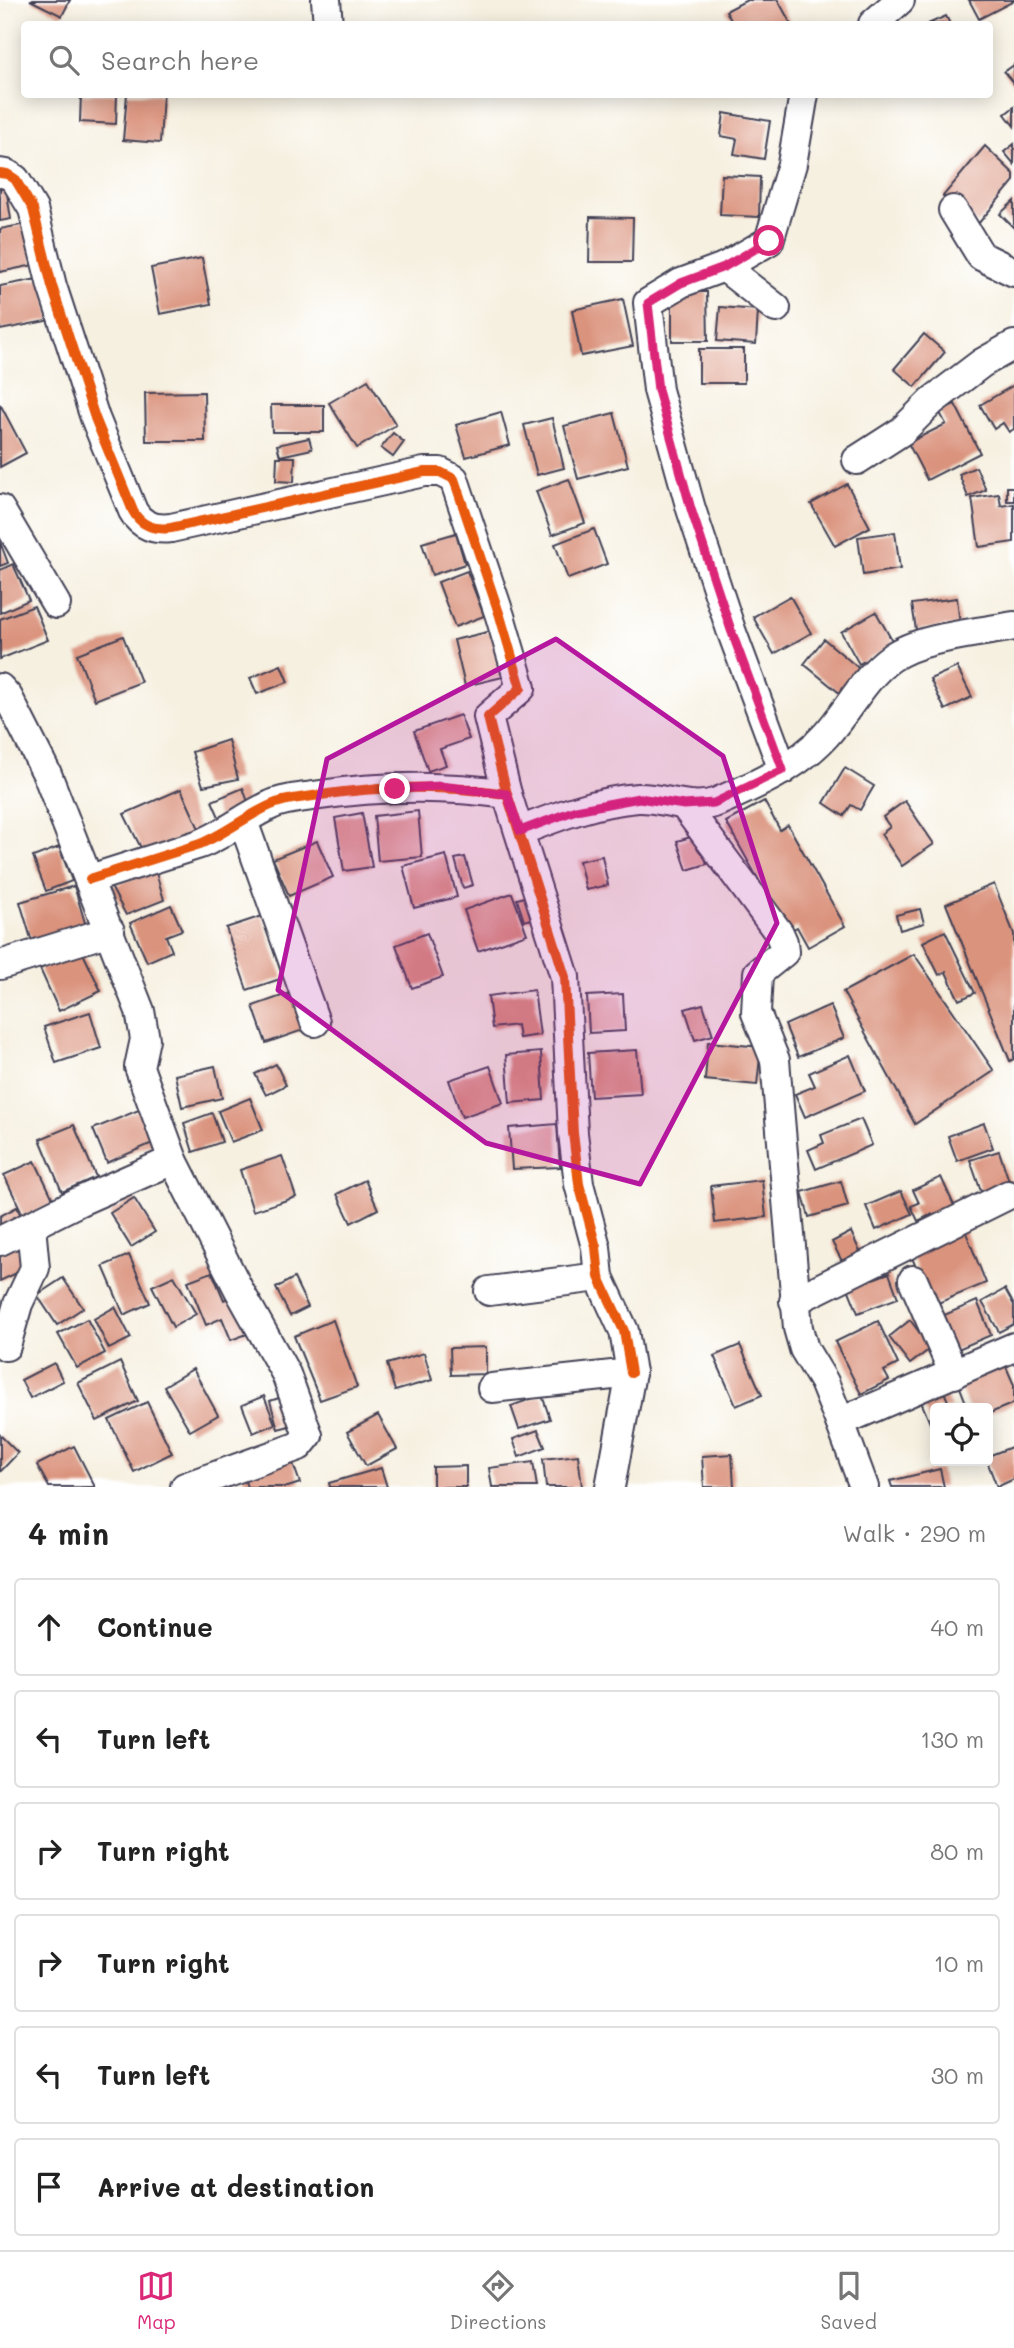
<!DOCTYPE html>
<html lang="en">
<head>
<meta charset="utf-8">
<style>
	:root { --surface:#fff; --page:#f6f6f6; --text:#222; --muted:#767676; --line:#e0e0e0; --accent:#db2777 }
	body { margin:0; font-family:Mali,sans-serif; background:var(--page); color:var(--text) }
	.controls { position:absolute; right:21px; bottom:21px; display:grid; overflow:hidden; border-radius:7px; box-shadow:0 4px 18px #0003 }
	.controls button { width:63px; height:63px; display:grid; place-items:center; padding:0; border:0; border-bottom:2px solid var(--line); background:var(--surface); color:var(--text); font:35px sans-serif }
	.stop { position:absolute; width:21px; height:21px; margin:-16px; border:5px solid #db2777; border-radius:50%; background:#fff }
	.stop.end { background:#db2777; border-color:#fff; box-shadow:0 2px 7px #0008 }
	.list { margin:0; padding:0; list-style:none }
	h2 { display:flex; justify-content:space-between; align-items:center; height:91px; margin:0; padding:0 28px; font-size:30px }
	h2 small { font-size:23px; font-weight:400; color:var(--muted) }
	.list li { display:grid; grid-template-columns:46px 1fr auto; gap:21px; align-items:center; box-sizing:border-box; height:98px; margin:0 14px 14px; padding:0 14px; border:2px solid var(--line); border-radius:7px }
	.list b { display:block; font-size:26px; white-space:nowrap }
	.list em { font-size:23px; font-style:normal; color:var(--muted) }
	.icon { flex:none; width:38px; height:38px; fill:none; stroke:currentColor; stroke-width:2; stroke-linecap:round; stroke-linejoin:round }
	.map { position:relative; flex:none; width:1014px; height:1487px; overflow:hidden }
	.search { position:absolute; background:var(--surface); box-shadow:0 4px 18px #0003; left:21px; right:21px; top:21px; height:77px; display:flex; align-items:center; gap:18px; box-sizing:border-box; padding:0 24px; border-radius:7px; color:var(--muted); font-size:26px }
	.sheet { height:763px; background:var(--surface) }
	nav { display:flex; justify-content:space-around; align-items:center; box-sizing:border-box; height:98px; border-top:2px solid var(--line); background:var(--surface); font-size:19px; color:var(--muted) }
	nav a { display:grid; justify-items:center; gap:4px }
	nav .on { color:var(--accent) }
	.map>svg:first-child { display:block }
</style>
</head>
<body>
<div class="map">
<svg width="1014" height="1487" viewBox="0 0 1014 1487">
	<rect width="100%" height="100%" fill="#fff"/>
	<filter id="ink" filterUnits="userSpaceOnUse"><feTurbulence type="fractalNoise" baseFrequency=".0143" numOctaves="2"/><feDisplacementMap in="SourceGraphic" scale="14" xChannelSelector="R" yChannelSelector="G"/><feConvolveMatrix kernelMatrix="1 2 1 2 8 2 1 2 1" color-interpolation-filters="sRGB"/></filter>
	<filter id="wash" filterUnits="userSpaceOnUse"><feTurbulence type="fractalNoise" baseFrequency=".00686" numOctaves="4" result="noise"/><feDisplacementMap in="SourceGraphic" scale="28" xChannelSelector="R" yChannelSelector="G"/><feGaussianBlur stdDeviation="1.57" result="paint"/><feColorMatrix in="noise" values="0 0 0 0 0 0 0 0 0 0 0 0 0 0 0 0 0 1.4 0 .05"/><feComposite in="paint" operator="in"/></filter>
	<g filter="url(#wash)">
		<rect width="100%" height="100%" fill="#f6f0e0"/>
		<g id="blocks">
			<g fill="#da937d">
				<path d="M30 0H70L62 16Z"/>
				<path d="M747 0H778L791 24H733L726 11Z"/>
				<path d="M969 0H1014V1L979 19Z"/>
				<path d="M946 16 950 24H928Z"/>
				<path d="M1014 65V84L1004 72Z"/>
				<path d="M81 94H117L116 124 80 122Z"/>
				<path d="M127 94H163L160 143 123 140Z"/>
				<path d="M1014 107V126L1005 114Z"/>
				<path d="M724 113 770 121 764 159 734 154 737 139 721 136Z"/>
				<path d="M1014 144V164L1004 152Z"/>
				<path d="M985 146 1014 174V181L978 224 943 196Z"/>
				<path d="M722 175 760 177 759 217 720 215Z"/>
				<path d="M5 181 11 219 0 221V182Z"/>
				<path d="M1014 201V228L1000 214Z"/>
				<path d="M590 217 633 218 632 262H589Z"/>
				<path d="M26 224 34 265 0 272V229Z"/>
				<path d="M202 258 211 304 160 314 151 268Z"/>
				<path d="M43 278 51 320 0 330V286Z"/>
				<path d="M672 292H707L708 341H672Z"/>
				<path d="M623 299 633 346 581 356 572 310Z"/>
				<path d="M720 307 758 310 756 344 717 341Z"/>
				<path d="M924 334 945 352 915 387 894 369Z"/>
				<rect x="699" y="349" width="45" height="34"/>
				<path d="M368 380 396 425 357 448 329 403Z"/>
				<path d="M1014 385V429L1009 432 1003 423 994 429 980 405Z"/>
				<path d="M204 392 205 441H146L145 393Z"/>
				<path d="M0 404 26 453 0 467Z"/>
				<path d="M955 404 980 453 927 480 908 443 946 424 939 411Z"/>
				<path d="M271 405H324V432H272Z"/>
				<path d="M501 412 510 445 466 457 456 425Z"/>
				<path d="M614 413 628 466 578 479 564 426Z"/>
				<path d="M552 418 564 468 537 475 524 425Z"/>
				<path d="M393 433 404 442 393 457 381 448Z"/>
				<path d="M309 438 312 449 280 456 277 445Z"/>
				<path d="M277 457H295L294 482 276 481Z"/>
				<path d="M976 467 986 490 968 497 959 474Z"/>
				<path d="M569 479 585 523 552 535 536 491Z"/>
				<path d="M847 484 870 527 835 546 811 504Z"/>
				<rect x="1007" y="487" width="7" height="14"/>
				<path d="M999 494 1001 506 1014 504V542L979 547 972 498Z"/>
				<path d="M594 529 607 564 568 579 555 544Z"/>
				<path d="M895 532 900 569 863 575 858 537Z"/>
				<path d="M456 533 465 564 432 575 422 543Z"/>
				<path d="M0 542 8 563 0 566Z"/>
				<path d="M13 564 29 600 0 613V570Z"/>
				<path d="M467 571 484 616 455 627 438 582Z"/>
				<path d="M790 596 811 633 774 654 753 617Z"/>
				<path d="M957 598 960 625 916 630 912 604Z"/>
				<path d="M34 606 48 640 0 659V619Z"/>
				<path d="M876 612 894 644 859 664 841 632Z"/>
				<path d="M500 629 511 675 465 686 454 640Z"/>
				<path d="M123 636 141 682 95 700 77 654Z"/>
				<path d="M824 639 862 671 842 695 804 664Z"/>
				<path d="M281 665 288 682 257 694 250 678Z"/>
				<path d="M957 667 972 697 945 710 930 679Z"/>
				<path d="M460 715 469 739 440 749 446 765 428 771 414 731Z"/>
				<path d="M228 740 238 779 203 786 192 752Z"/>
				<path d="M845 768 874 786 860 810 851 805 844 816 824 803Z"/>
				<path d="M243 788 249 805 219 817 212 801Z"/>
				<path d="M181 789 200 831 144 854 124 814Z"/>
				<path d="M764 801 780 830 788 825 845 926 808 947 797 927 788 932 726 822Z"/>
				<path d="M905 801 934 844 902 866 881 834 890 827 883 817Z"/>
				<path d="M418 811 422 857 378 861 374 816Z"/>
				<path d="M362 813 372 867 344 871 335 818Z"/>
				<path d="M698 835 707 864 687 870 677 841Z"/>
				<path d="M317 841 333 877 289 896 273 859Z"/>
				<path d="M59 847 72 881 46 891 33 857Z"/>
				<path d="M446 855 457 897 414 908 403 866Z"/>
				<path d="M602 856 608 885 586 890 579 861Z"/>
				<path d="M465 857 473 885 463 888 455 859Z"/>
				<path d="M155 869 164 900 126 915 111 887Z"/>
				<path d="M994 884 1014 934V1059L1010 1061 946 904Z"/>
				<path d="M74 886 86 926 32 942 20 902Z"/>
				<path d="M512 893 527 934 478 951 464 910Z"/>
				<path d="M537 894 543 916 524 921 517 899Z"/>
				<path d="M171 905 182 930 166 936 172 951 147 962 130 923Z"/>
				<path d="M920 909 924 923 900 930 896 915Z"/>
				<path d="M262 916 283 978 247 990 226 928Z"/>
				<path d="M945 931 975 993 959 1000 946 972 939 975 923 942Z"/>
				<path d="M427 933 443 977 412 988 396 945Z"/>
				<path d="M81 949 101 991 59 1011 40 969Z"/>
				<path d="M914 954 994 1071 915 1124 843 992Z"/>
				<path d="M534 990 540 1035 519 1038 517 1025 492 1028 488 996Z"/>
				<path d="M293 992 306 1029 266 1043 253 1006Z"/>
				<path d="M623 994 625 1031 589 1033 587 996Z"/>
				<path d="M703 1004 713 1035 695 1040 685 1009Z"/>
				<path d="M830 1005 844 1038 798 1057 785 1025Z"/>
				<path d="M90 1012 101 1048 56 1063 44 1027Z"/>
				<path d="M708 1042 761 1047 757 1085 705 1080Z"/>
				<path d="M637 1050 641 1094 591 1097 588 1053Z"/>
				<path d="M541 1052 544 1100 510 1103 506 1055Z"/>
				<path d="M850 1055 865 1091 805 1117 795 1094 815 1086 809 1073Z"/>
				<path d="M276 1064 286 1085 266 1095 255 1074Z"/>
				<path d="M215 1066 222 1098 182 1107 175 1075Z"/>
				<path d="M490 1066 503 1103 462 1117 449 1080Z"/>
				<path d="M250 1098 263 1130 231 1142 218 1111Z"/>
				<path d="M141 1109 155 1142 107 1163 93 1129Z"/>
				<path d="M212 1113 222 1142 193 1152 184 1123Z"/>
				<path d="M861 1119 872 1145 816 1169 808 1150 824 1143 821 1135Z"/>
				<path d="M984 1123 993 1148 957 1161 948 1136Z"/>
				<path d="M557 1124 560 1167 512 1169 509 1128Z"/>
				<path d="M74 1125 96 1177 62 1192 40 1139Z"/>
				<path d="M999 1151 1012 1190 984 1200 970 1160Z"/>
				<path d="M282 1156 296 1197 253 1211 240 1170Z"/>
				<path d="M35 1161 55 1203 24 1217 4 1175Z"/>
				<path d="M941 1177 957 1212 936 1222 932 1214 918 1221 911 1206 919 1203 913 1190Z"/>
				<path d="M365 1180 378 1209 351 1223 337 1194Z"/>
				<path d="M762 1180 766 1217 715 1223 711 1186Z"/>
				<path d="M841 1181 848 1206 809 1217 802 1192Z"/>
				<path d="M901 1191 912 1214 876 1230 866 1206Z"/>
				<path d="M134 1198 155 1232 131 1247 110 1213Z"/>
				<path d="M17 1207 22 1218 0 1229V1216Z"/>
				<path d="M963 1225 986 1283 931 1306 908 1247Z"/>
				<path d="M851 1232 862 1256 844 1265 832 1242Z"/>
				<path d="M13 1239 27 1268 0 1281V1245Z"/>
				<path d="M129 1255 150 1303 124 1315 103 1266Z"/>
				<path d="M212 1272 224 1300 234 1295 250 1333 231 1340 222 1318 206 1325 188 1281Z"/>
				<path d="M889 1273 898 1298 858 1313 848 1288Z"/>
				<path d="M174 1276 196 1314 173 1327 152 1286Z"/>
				<path d="M63 1278 83 1308 57 1325 37 1295Z"/>
				<path d="M294 1278 308 1307 290 1316 276 1288Z"/>
				<path d="M1005 1289 1014 1305V1324L999 1332 982 1302Z"/>
				<path d="M977 1301 991 1335 949 1353 935 1319Z"/>
				<path d="M115 1307 131 1338 109 1349 94 1319Z"/>
				<path d="M87 1319 105 1353 77 1368 58 1334Z"/>
				<path d="M333 1320 357 1387 320 1400 294 1336Z"/>
				<path d="M910 1320 931 1348 910 1364 889 1337Z"/>
				<path d="M878 1321 898 1364 884 1371 889 1380 861 1394 835 1342Z"/>
				<path d="M740 1345 762 1395 736 1406 714 1356Z"/>
				<path d="M486 1347V1374L451 1375 450 1348Z"/>
				<path d="M424 1353 432 1380 395 1391 387 1364Z"/>
				<path d="M120 1362 138 1401 97 1421 78 1383Z"/>
				<path d="M1004 1362 1014 1385V1403L988 1414V1408H968L958 1382Z"/>
				<path d="M54 1363 63 1381 30 1398 21 1380Z"/>
				<path d="M193 1369 218 1415 190 1431 164 1386Z"/>
				<path d="M942 1387 951 1408H935V1435L919 1397Z"/>
				<path d="M288 1395 297 1424 278 1429 270 1401Z"/>
				<path d="M542 1395 550 1419 519 1429 511 1406Z"/>
				<path d="M264 1396 275 1424 253 1433 242 1405Z"/>
				<path d="M147 1402 172 1453 134 1472 109 1420Z"/>
				<path d="M378 1415 397 1449 366 1466 347 1432Z"/>
				<path d="M538 1430 545 1447 519 1457 513 1439Z"/>
				<path d="M0 1435 18 1453 0 1472Z"/>
				<path d="M74 1446 95 1487H49L37 1465Z"/>
				<path d="M1014 1446V1479L997 1487 987 1461 988 1456Z"/>
				<path d="M732 1454 734 1487H704L702 1456Z"/>
				<path d="M290 1455 300 1483 288 1487H247L242 1473Z"/>
				<path d="M578 1455 582 1487H546L543 1459Z"/>
				<path d="M533 1462 537 1487H492L489 1468Z"/>
				<path d="M466 1466V1487H433V1467Z"/>
				<path d="M381 1468 387 1487H330L329 1483Z"/>
				<path d="M940 1469 944 1487H892L890 1481Z"/>
			</g>
		</g>
	</g>
	<g filter="url(#ink)">
		<use href="#blocks" fill-opacity="0" stroke="#424154" stroke-width="2"/>
		<g fill="none" stroke-linecap="round" stroke-linejoin="round">
			<defs>
				<g id="minor">
					<path d="M326 0 328 24"/>
					<path d="M873 24 900 0"/>
					<path d="M0 173 7 174 15 179 33 209 52 286 95 418 133 511C141 526 155 530 171 528L424 472H440L454 479 500 616 521 688 488 717 507 794"/>
					<path d="M953 210 981 256 1014 272"/>
					<path d="M724 267 776 308"/>
					<path d="M857 460 902 431 932 401 982 363 1014 345"/>
					<path d="M0 509 56 604"/>
					<path d="M0 688 8 697 47 774 140 1011 145 1039 139 1067 173 1160 239 1290 286 1374 308 1435 299 1446 185 1487"/>
					<path d="M783 770 731 630 691 509 658 390 648 303 681 283 724 267 769 241 792 164 804 94"/>
					<path d="M684 805 779 933 783 942 784 952 758 973 756 1013 775 1060 798 1328 804 1349 824 1382 840 1422"/>
					<path d="M243 821 315 1022"/>
					<path d="M520 831C558 816 597 801 638 798 664 797 692 812 717 802 756 785 797 767 826 735 848 711 864 677 891 658 920 637 978 633 1014 626"/>
					<path d="M90 879 200 844C225 834 246 816 271 805 283 799 300 798 313 796 378 786 443 785 507 794L565 977 573 1133 579 1184 596 1247 599 1277 624 1331 631 1373"/>
					<path d="M0 965 110 931"/>
					<path d="M0 1241 80 1201 173 1160"/>
					<path d="M913 1280 954 1374"/>
					<path d="M489 1291 599 1277"/>
					<path d="M794 1301 1008 1195"/>
					<path d="M6 1346 18 1304 35 1268 31 1226"/>
					<path d="M492 1388 631 1373 610 1487"/>
					<path d="M864 1487 840 1422 1014 1347"/>
				</g>
			</defs>
			<use href="#minor" stroke="#424154" stroke-width="32"/>
			<use href="#minor" stroke="#fff" stroke-width="28"/>
			<defs>
				<g id="cycleway">
					<path d="M0 173 7 174 15 179 33 209 52 286 95 418 133 511C141 526 155 530 171 528L424 472H440L454 479 500 616 521 688 488 717 507 794"/>
					<path d="M90 879 200 844C225 834 246 816 271 805 283 799 300 798 313 796 378 786 443 785 507 794L565 977 573 1133 579 1184 596 1247 599 1277 624 1331 631 1373"/>
				</g>
			</defs>
			<use href="#cycleway" stroke="#fff" stroke-width="15"/>
			<use href="#cycleway" stroke="#e8590c" stroke-width="10"/>
		</g>
	</g>
	<g fill="none" stroke-linecap="round" stroke-linejoin="round" filter="url(#ink)">
		<path stroke="#db2777" stroke-width="9" d="M395 789 440 786 507 794 520 831 576 810 639 798 684 805 714 803 783 770 731 630 691 509 658 390 648 303 681 283 724 267 769 241"/>
	</g>
	<path fill="#b5179e" fill-opacity="0.2" stroke="#b5179e" stroke-width="5" stroke-linejoin="round" d="M556 639 723 756 777 923 640 1184 486 1143 278 990 327 759Z"/>
</svg>
<div class="controls">
<button><svg class="icon" aria-label="locate" viewBox="0 0 24 24"><circle cx="12" cy="12" r="6"/><path d="M12 2v4M12 18v4M2 12h4M18 12h4"/></svg></button>
</div>
<div class="stop" style="left:769px;top:241px"></div>
<div class="stop end" style="left:395px;top:789px"></div>
<div class="search"><svg class="icon" aria-label="search" viewBox="0 0 24 24"><circle cx="10" cy="10" r="6"/><path d="M15 15l6 6"/></svg>Search here</div>
</div>
<section class="sheet">
<h2>4 min<small>Walk · 290 m</small></h2>
<ul class="list">
<li><svg class="icon" aria-label="ahead" viewBox="0 0 24 24"><path d="M12 20V5M6 11l6-6 6 6"/></svg><div><b>Continue</b></div><em>40 m</em></li>
<li><svg class="icon" aria-label="left" viewBox="0 0 24 24"><path d="M17 20v-9H6M10 6l-5 5 5 5"/></svg><div><b>Turn left</b></div><em>130 m</em></li>
<li><svg class="icon" aria-label="right" viewBox="0 0 24 24"><path d="M7 20v-9h11M14 6l5 5-5 5"/></svg><div><b>Turn right</b></div><em>80 m</em></li>
<li><svg class="icon" aria-label="right" viewBox="0 0 24 24"><path d="M7 20v-9h11M14 6l5 5-5 5"/></svg><div><b>Turn right</b></div><em>10 m</em></li>
<li><svg class="icon" aria-label="left" viewBox="0 0 24 24"><path d="M17 20v-9H6M10 6l-5 5 5 5"/></svg><div><b>Turn left</b></div><em>30 m</em></li>
<li><svg class="icon" aria-label="arrive" viewBox="0 0 24 24"><path d="M6 21V4h12l-3 4 3 4H6"/></svg><div><b>Arrive at destination</b></div></li>
</ul>
</section>
<nav>
<a class="on"><svg class="icon" aria-label="map" viewBox="0 0 24 24"><path d="M3 6l6-2 6 2 6-2v14l-6 2-6-2-6 2zM9 4v14M15 6v14"/></svg>Map</a>
<a><svg class="icon" aria-label="directions" viewBox="0 0 24 24"><path d="M12 3l9 9-9 9-9-9zM9 14v-3h6M13 9l2 2-2 2"/></svg>Directions</a>
<a><svg class="icon" aria-label="saved" viewBox="0 0 24 24"><path d="M7 4h10v16l-5-4-5 4z"/></svg>Saved</a>
</nav>
</body>
</html>
